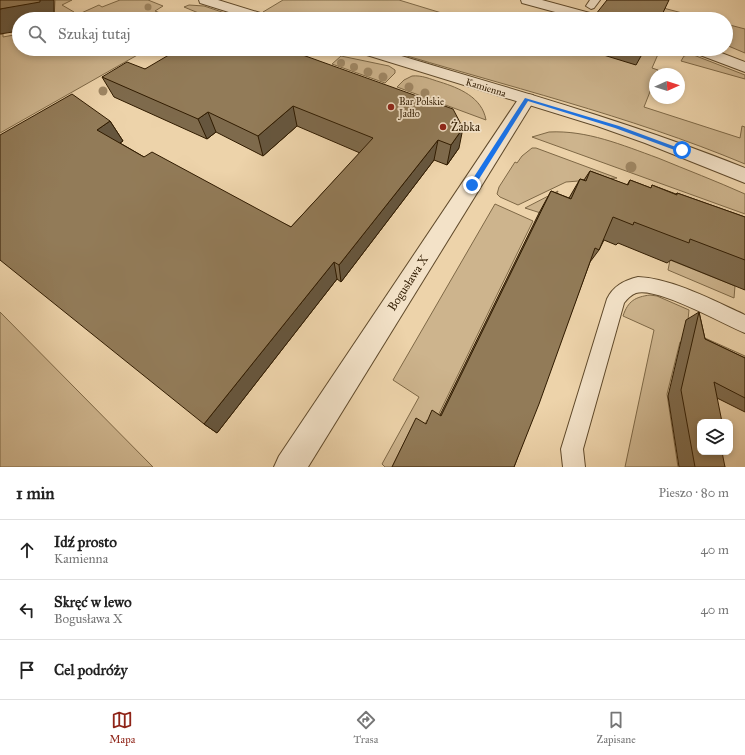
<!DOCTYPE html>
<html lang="pl">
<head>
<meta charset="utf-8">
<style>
	:root { --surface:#fff; --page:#f2f2f2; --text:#222; --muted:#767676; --line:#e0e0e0; --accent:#8f2418 }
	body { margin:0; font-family:"IM FELL Great Primer",serif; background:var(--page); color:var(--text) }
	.controls { position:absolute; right:12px; bottom:12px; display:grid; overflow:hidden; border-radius:8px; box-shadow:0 2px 6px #0003 }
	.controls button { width:36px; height:36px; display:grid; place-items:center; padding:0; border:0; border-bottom:1px solid var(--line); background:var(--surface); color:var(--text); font:20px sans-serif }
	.compass { position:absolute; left:649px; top:68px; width:36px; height:36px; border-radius:50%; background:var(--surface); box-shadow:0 2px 6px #0003; rotate:87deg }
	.stop { position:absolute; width:12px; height:12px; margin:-9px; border:3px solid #1a73e8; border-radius:50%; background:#fff }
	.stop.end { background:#1a73e8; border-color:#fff; box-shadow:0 1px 4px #0008 }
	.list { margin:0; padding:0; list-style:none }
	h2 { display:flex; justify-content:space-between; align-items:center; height:52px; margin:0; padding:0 16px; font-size:17px }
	h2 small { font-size:13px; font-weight:400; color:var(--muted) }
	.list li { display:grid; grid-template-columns:26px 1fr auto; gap:12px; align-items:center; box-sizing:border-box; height:60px; padding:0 16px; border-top:1px solid var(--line) }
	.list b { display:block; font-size:15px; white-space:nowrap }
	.list p { margin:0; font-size:13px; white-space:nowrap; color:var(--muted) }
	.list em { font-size:13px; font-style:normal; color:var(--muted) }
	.icon { flex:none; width:22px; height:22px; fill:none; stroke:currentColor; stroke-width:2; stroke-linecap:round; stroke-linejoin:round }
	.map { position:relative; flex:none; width:745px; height:467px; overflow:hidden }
	.search { position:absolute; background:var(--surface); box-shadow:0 2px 6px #0003; left:12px; right:12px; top:12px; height:44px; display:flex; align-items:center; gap:10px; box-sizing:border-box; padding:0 14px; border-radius:22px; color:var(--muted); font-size:15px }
	.sheet { height:232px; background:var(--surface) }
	nav { display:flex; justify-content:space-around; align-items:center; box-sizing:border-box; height:56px; border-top:1px solid var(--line); background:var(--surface); font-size:11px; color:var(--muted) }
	nav a { display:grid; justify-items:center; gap:2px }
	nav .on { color:var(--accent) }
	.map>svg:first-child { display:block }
</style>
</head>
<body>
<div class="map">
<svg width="745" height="467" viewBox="0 0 745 467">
	<rect width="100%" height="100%" fill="#edd3aa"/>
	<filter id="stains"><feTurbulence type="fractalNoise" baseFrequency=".005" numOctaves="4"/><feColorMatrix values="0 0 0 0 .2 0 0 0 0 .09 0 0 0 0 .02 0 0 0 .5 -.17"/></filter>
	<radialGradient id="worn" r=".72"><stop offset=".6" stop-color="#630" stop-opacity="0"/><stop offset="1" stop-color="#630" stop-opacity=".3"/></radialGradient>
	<g fill="#cdb48d" stroke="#7e6846">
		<path d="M55 0H72L62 5 74 12 63 19H54Z"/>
		<path d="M120 0H148L163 6 155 11 175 19H68L99 5 102 7Z"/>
		<path d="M283 0H399L458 18 463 13 484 19H286L263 12Z"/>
		<path d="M633 0 705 19H643Z"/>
		<path d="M189 5 204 6 240 18 213 19 184 7Z"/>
		<path d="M726 24 745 29V53L726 45Z"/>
		<path d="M0 34H3V37L19 34V49H148L0 133Z"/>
		<path d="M384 49H649L659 52 652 68 658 70 657 74H655V79L644 107 740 138 742 126 745 127V164C628 115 505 86 384 49Z"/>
		<path d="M691 54 745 75V79L681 61 684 56Z"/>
		<path d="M341 56 389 66 395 70V73L385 83 332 64Z"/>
		<path d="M412 76C422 75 430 79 440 82 459 88 482 97 486 120L397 87 404 80Z"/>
		<path d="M549 132C587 130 622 145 658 158 687 170 716 181 745 194V214L532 137Z"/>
		<path d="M532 148H536L617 178 566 182 518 205 500 197 497 194 499 187 515 162 517 163 522 156Z"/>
		<path d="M558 191 547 215 525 208Z"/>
		<path d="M495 204 533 221 434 424 427 420 421 432 412 427 392 467H385L382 464 419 397 393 380Z"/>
		<path d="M670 260 735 286 734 298 668 270Z"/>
		<path d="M650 295 657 296 689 310 687 330 745 356V372L680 342 667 394 678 467H625L654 330 623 316C628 301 635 297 650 295Z"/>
		<path d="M0 312 153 467H0Z"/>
	</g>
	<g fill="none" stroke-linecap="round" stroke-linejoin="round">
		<defs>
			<g id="service">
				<path d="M590 0H600L594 8 591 9 586 6Z"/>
				<path d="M638 277C671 278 715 301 745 315V333C723 324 656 286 636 293 631 295 627 299 624 303L583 449 585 467H563L561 449 607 299C613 286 625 280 638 277Z"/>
			</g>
			<g id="minor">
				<path d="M521 0H542L601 16 603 19H581L522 3Z"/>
				<path d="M690 49H711L745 62V72L692 52Z"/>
				<path d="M527 94 533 95 535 99 308 467H274L279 456 521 95Z"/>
			</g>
			<g id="tertiary">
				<path d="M199 0H218L270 16 272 19H251L200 3Z"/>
				<path d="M355 49H378C501 86 625 120 745 168V183L645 143 597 126 357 52Z"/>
			</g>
		</defs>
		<use href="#service" stroke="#5f492a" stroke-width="2"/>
		<use href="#minor" stroke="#5f492a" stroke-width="2"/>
		<use href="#tertiary" stroke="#5f492a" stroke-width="2"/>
		<use href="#service" fill="#f3e2c8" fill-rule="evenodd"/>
		<use href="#minor" fill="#f3e2c8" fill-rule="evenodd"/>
		<use href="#tertiary" fill="#f3e2c8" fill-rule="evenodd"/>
	</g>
	<g fill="#9f8764">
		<circle cx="148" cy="7" r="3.5"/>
		<circle cx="341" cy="63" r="4"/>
		<circle cx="354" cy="67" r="4"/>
		<circle cx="368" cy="72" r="4.5"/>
		<circle cx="383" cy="77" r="4.5"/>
		<circle cx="409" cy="87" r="4.5"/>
		<circle cx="103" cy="91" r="4.5"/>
		<circle cx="425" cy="93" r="4.5"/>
		<circle cx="631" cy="167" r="5.5"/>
	</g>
	<g fill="#7e6a4c" stroke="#301b00">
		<path d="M286 49 459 148 447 165 434 160 341 282 337 279 217 433 204 424 110 121 123 141 120 143 144 157 291 227 360 153 297 126 263 156 216 132 207 139 114 97 102 77 145 69Z"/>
		<path d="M584 49H645L636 65Z"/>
		<path d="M590 171 627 185 630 180 651 188 652 185 676 194 677 193 745 217V290L671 260 667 263 618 243 616 245 604 240 599 250 590 262 514 467 426 424 440 415 539 213 551 191 569 198 580 179 584 180Z"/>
		<path d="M699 312 705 339 745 358V412L717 398 700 422 725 467H679L668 396 686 320Z"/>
	</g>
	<g fill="#66563e" stroke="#301b00">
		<path d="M40 0H54V19H19V31L0 34V9Z"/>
		<path d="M293 106 297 126 263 156 258 136Z"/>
		<path d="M208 112 216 132 207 139 198 119Z"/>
		<path d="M110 121 123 141 110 150 97 130Z"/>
		<path d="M463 128 459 148 447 165 451 145Z"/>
		<path d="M438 140 434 160 341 282 339 265Z"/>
		<path d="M334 262 337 279 217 433 204 424Z"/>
	</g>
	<g fill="#927b58" stroke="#301b00">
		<path d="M0 0H40V2L0 9Z"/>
		<path d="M607 0H669L660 19H592Z"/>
		<path d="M179 49H286L453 109 463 128 451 145 438 140 339 265 334 262 204 424 0 260V135L72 94 110 121 97 130 144 157 152 152 291 227 373 138 293 106 258 136 208 112 198 119 102 77 127 62 145 69Z"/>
		<path d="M590 171 628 185 630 180 651 188 652 185 677 195V193L745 217V260L690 239 689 243 634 222 633 225 613 217 599 250 595 248 539 404 514 467H392L416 418 426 424 432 410 441 416 551 191 571 199 580 179 586 181Z"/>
		<path d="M699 312 705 339 745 358V398L714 382 722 422H700V452H722L725 467H695L681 390Z"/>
	</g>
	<path fill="#1a73e8" d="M525 98 619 126 684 150 680 152 615 128 528 101 474 187H470V183Z"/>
	<g fill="#8f2418" stroke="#f3e2c8" stroke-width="1.5">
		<circle cx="391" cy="107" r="4"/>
		<circle cx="443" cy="127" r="4"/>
	</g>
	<g text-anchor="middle" stroke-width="3.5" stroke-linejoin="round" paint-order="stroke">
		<g font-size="10" fill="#301b00" stroke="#f3e2c8">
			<text transform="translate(486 87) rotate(17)" y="4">Kamienna</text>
		</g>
		<g font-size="10" fill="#301b00" stroke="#f3e2c8" text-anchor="start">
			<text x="399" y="105">Bar Polskie<tspan x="399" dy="12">Jadło</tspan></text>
		</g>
		<g font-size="12" fill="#301b00" stroke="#f3e2c8" text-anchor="start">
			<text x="451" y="131">Żabka</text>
		</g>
		<g font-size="12" fill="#301b00" stroke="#f3e2c8">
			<text transform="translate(408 283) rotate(-57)" y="4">Bogusława X</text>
		</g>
	</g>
	<rect width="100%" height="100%" filter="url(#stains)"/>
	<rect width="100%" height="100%" fill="url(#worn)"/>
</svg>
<div class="controls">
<button><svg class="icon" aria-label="layers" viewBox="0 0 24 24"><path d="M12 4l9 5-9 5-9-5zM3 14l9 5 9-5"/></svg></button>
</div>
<svg class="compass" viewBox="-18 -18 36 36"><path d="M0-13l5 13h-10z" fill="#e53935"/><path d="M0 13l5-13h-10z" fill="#767676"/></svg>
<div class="stop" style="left:682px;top:150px"></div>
<div class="stop end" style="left:472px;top:185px"></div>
<div class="search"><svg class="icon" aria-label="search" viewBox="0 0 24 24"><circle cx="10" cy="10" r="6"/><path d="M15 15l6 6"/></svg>Szukaj tutaj</div>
</div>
<section class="sheet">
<h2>1 min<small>Pieszo · 80 m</small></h2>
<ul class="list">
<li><svg class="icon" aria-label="ahead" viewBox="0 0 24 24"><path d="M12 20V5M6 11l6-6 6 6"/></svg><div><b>Idź prosto</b><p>Kamienna</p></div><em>40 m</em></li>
<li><svg class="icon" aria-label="left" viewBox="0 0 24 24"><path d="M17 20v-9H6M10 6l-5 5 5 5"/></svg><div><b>Skręć w lewo</b><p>Bogusława X</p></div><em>40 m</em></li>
<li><svg class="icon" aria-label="arrive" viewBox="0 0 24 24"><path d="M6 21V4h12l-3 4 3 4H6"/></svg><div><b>Cel podróży</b></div></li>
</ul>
</section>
<nav>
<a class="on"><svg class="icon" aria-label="map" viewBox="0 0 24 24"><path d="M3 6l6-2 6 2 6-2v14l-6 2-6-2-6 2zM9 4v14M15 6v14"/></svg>Mapa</a>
<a><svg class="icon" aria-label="directions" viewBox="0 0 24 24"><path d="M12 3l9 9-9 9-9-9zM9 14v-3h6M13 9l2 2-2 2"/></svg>Trasa</a>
<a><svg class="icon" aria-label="saved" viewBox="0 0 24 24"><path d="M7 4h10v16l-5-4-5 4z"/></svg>Zapisane</a>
</nav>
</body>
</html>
